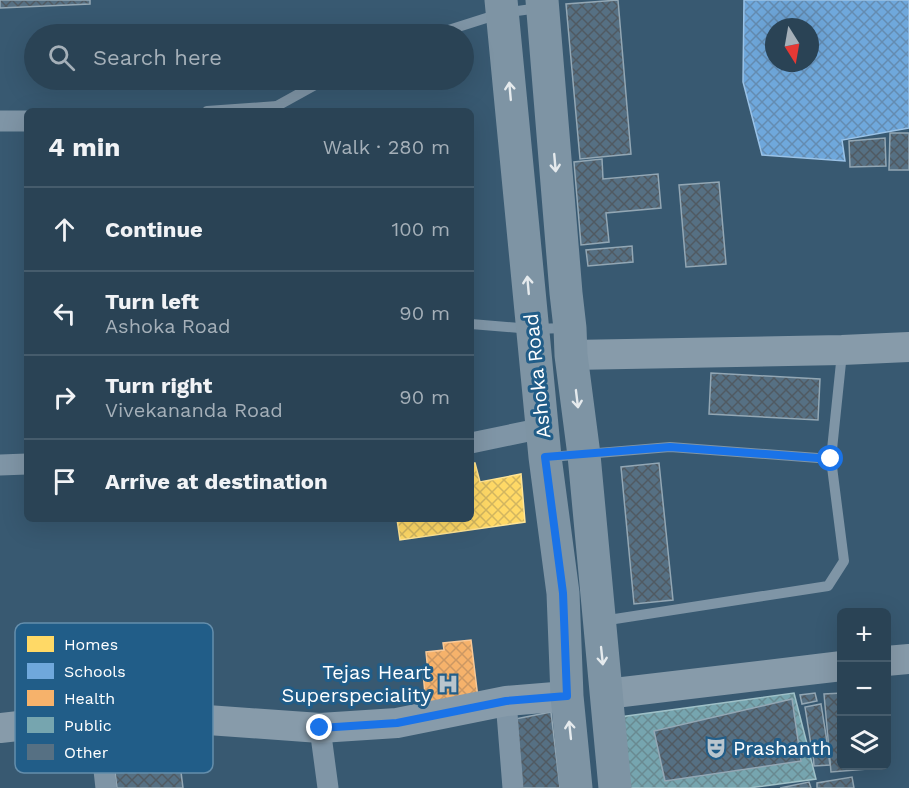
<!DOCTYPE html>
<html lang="en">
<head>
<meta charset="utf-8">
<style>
	:root { --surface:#2a4355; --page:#324a5b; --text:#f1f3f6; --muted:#a5b0b9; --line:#465c6c }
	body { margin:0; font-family:"Work Sans",sans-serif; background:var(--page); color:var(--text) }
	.controls { position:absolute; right:18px; bottom:18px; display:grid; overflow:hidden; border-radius:9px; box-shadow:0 6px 24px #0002 }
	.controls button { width:54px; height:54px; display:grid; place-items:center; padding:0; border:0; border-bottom:2px solid var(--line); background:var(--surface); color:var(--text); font:30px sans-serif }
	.compass { position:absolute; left:765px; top:18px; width:54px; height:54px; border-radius:50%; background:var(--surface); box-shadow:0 6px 24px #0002; rotate:169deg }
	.stop { position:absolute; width:18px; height:18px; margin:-14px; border:4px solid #1a73e8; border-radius:50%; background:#fff }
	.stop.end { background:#1a73e8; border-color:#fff; box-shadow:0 2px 6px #0008 }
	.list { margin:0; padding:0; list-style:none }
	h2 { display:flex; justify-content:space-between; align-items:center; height:78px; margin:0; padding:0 24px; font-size:26px }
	h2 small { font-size:20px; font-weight:400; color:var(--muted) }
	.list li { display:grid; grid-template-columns:39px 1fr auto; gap:18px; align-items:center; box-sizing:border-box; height:84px; padding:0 24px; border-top:2px solid var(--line) }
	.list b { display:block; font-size:22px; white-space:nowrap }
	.list p { margin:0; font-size:20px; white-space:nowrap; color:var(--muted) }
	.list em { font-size:20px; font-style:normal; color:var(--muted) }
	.icon { flex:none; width:33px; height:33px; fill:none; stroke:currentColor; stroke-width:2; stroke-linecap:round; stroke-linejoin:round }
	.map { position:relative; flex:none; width:909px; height:788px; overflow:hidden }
	.search { position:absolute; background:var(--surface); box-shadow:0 6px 24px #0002; left:24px; top:24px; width:450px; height:66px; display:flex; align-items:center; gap:15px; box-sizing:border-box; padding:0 21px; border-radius:33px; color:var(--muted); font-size:22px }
	.panel { position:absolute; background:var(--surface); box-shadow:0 6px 24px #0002; left:24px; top:108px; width:450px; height:414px; border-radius:9px }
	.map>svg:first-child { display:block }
</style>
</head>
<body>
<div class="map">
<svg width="909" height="788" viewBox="0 0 909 788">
	<defs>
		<pattern id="homes-cross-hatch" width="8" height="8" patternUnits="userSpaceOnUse" patternTransform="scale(1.5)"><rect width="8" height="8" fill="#ffd966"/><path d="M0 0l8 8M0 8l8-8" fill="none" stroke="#d2b660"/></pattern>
		<pattern id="schools-cross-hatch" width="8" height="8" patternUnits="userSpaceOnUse" patternTransform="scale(1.5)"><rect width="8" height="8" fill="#6fa8dc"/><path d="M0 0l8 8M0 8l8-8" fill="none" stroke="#648cb1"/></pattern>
		<pattern id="health-cross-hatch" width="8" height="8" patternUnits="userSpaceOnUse" patternTransform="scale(1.5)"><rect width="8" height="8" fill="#f6b26b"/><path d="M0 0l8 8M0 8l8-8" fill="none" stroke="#cc9863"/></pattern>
		<pattern id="public-cross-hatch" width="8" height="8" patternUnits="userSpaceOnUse" patternTransform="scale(1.5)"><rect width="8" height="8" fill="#76a5af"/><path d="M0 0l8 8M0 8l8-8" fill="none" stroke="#698a91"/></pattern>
		<pattern id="building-cross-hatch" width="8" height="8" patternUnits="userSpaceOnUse" patternTransform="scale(1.5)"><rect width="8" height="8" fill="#567083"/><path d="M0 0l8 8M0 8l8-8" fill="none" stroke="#505a62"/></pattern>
	</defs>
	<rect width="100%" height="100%" fill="#385971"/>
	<path fill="url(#homes-cross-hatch)" stroke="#ffe494" stroke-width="1.5" d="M471 463H475L480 482 521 474 525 522 400 540 397 519H471Z"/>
	<path fill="url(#schools-cross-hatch)" stroke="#9ac2e6" stroke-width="1.5" fill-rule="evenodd" d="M744 0H909V128L842 140 845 161 762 155 743 82ZM774 27H810V63H774Z"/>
	<path fill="url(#health-cross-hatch)" stroke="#f9c997" stroke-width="1.5" d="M471 640 478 698 426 704 423 673 428 672 426 652 444 650 443 643Z"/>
	<path fill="url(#public-cross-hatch)" stroke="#9fc0c7" stroke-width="1.5" d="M794 693 816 779 749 788H630L620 717Z"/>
	<g fill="url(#building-cross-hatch)" stroke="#93a7b4" stroke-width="1.5">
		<path d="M0 0H90V4L0 8Z"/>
		<path d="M618 0 631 154 580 159 566 4Z"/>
		<path d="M890 133H909V170H889Z"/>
		<path d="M885 138 886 166 850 167 849 141Z"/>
		<path d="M602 159 603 179 658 174 661 208 606 213 609 242 581 245 574 162Z"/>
		<path d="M719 182 726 264 686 267 679 185Z"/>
		<path d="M632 246 633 262 588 266 586 250Z"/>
		<path d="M711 373 820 379 818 420 709 414Z"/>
		<path d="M659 463 673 600 634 604 621 467Z"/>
		<path d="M815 693 817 701 802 704 800 695Z"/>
		<path d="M842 693V766H880V768L831 772 824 694Z"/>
		<path d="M792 699 801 761 665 781 654 731Z"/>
		<path d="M821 704 828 748 812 751 805 707Z"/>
		<path d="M551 712 560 788H515L510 720Z"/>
		<path d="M828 751 830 765 814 766 813 753Z"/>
		<path d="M179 756 183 788H117L114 764Z"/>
		<path d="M852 777 854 788H817V783Z"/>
		<path d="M809 782 811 788H780Z"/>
	</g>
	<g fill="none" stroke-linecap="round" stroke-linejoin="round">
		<g stroke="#7f95a6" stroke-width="10">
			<path d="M436 34 502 13 539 8"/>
			<path d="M273 110 277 106 324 80"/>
			<path d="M207 111 277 106"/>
			<path d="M471 324 532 329 567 328"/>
			<path d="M550 457 670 447 831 459"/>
			<path d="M602 621 828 586 844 561 831 459 842 353"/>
		</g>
		<g stroke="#7f95a6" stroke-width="21">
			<path d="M0 121H27"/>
			<path d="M471 443 543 428"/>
			<path d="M0 465 27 464"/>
			<path d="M506 701 513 788"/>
			<path d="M98 717 106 788"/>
			<path d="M320 728 328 788"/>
		</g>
		<g stroke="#879baa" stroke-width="30">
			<path d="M571 355 842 350 909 347"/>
			<path d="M886 661 909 659"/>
			<path d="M606 694 842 666"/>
			<path d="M0 728 98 717 138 715 320 728 397 723 506 701 567 696"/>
		</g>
		<g stroke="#7e94a4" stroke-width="33">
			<path d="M501 0 545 457 563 593 567 696 576 788"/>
			<path d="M542 0 566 293 570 328 571 355 584 455 615 788"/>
		</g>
	</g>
	<defs><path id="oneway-shaft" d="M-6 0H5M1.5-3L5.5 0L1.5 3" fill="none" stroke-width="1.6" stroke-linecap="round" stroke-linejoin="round" transform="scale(1.5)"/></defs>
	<g stroke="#e5eaed">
		<use href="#oneway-shaft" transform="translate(510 91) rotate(-95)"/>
		<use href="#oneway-shaft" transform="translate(555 163) rotate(85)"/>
		<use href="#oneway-shaft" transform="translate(528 285) rotate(-95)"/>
		<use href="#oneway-shaft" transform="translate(577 399) rotate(83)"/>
		<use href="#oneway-shaft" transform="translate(602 656) rotate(84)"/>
		<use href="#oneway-shaft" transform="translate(570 730) rotate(-96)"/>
	</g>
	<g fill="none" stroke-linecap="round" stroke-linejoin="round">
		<path stroke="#1a73e8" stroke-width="8" d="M320 728 397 723 506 701 567 696 563 593 545 457 670 447 831 459"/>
	</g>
	<defs>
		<symbol id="hospital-bare" viewBox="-9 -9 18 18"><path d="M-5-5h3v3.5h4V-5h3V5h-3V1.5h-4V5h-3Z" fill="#b9c5cd" stroke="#215d88" stroke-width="2.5" paint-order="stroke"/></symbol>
		<symbol id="theatre-bare" viewBox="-9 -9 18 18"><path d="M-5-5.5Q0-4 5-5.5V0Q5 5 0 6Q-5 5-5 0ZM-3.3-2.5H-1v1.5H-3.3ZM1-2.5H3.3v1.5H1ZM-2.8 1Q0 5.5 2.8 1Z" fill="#b9c5cd" stroke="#215d88" stroke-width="2.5" paint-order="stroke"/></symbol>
	</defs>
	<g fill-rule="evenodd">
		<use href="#hospital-bare" x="433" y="669" width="30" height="30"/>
		<use href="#theatre-bare" x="701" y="733" width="30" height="30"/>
	</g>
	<g text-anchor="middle" stroke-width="6" stroke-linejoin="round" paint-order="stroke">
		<g font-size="20" fill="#fff" stroke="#215d88">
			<text transform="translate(537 376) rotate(-96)" y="7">Ashoka Road</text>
		</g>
		<g font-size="20" fill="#fff" stroke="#215d88" text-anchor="end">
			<text x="431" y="679">Tejas Heart<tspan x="431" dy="23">Superspeciality</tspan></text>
			<text x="733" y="755" text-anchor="start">Prashanth</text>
		</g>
	</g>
	<rect x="15" y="623" width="198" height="150" rx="9" fill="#215d88" stroke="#648eac" stroke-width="1.5"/>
	<rect x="27" y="636" width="27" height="16" fill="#ffd966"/>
	<rect x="27" y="663" width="27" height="16" fill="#6fa8dc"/>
	<rect x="27" y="690" width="27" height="16" fill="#f6b26b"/>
	<rect x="27" y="717" width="27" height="16" fill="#76a5af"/>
	<rect x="27" y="744" width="27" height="16" fill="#567083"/>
	<g font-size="16" fill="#fff">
		<text x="64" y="650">Homes</text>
		<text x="64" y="677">Schools</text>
		<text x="64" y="704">Health</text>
		<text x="64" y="731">Public</text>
		<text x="64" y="758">Other</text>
	</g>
</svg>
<div class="controls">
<button>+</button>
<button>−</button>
<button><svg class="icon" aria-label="layers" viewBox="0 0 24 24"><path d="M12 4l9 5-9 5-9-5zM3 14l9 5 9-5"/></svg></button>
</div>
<svg class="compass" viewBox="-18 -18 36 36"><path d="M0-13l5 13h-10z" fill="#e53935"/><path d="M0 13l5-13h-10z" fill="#a5b0b9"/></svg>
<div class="stop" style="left:831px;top:459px"></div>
<div class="stop end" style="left:320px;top:728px"></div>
<div class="search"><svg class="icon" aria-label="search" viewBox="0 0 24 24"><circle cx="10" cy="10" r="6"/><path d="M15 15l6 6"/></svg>Search here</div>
<section class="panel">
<h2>4 min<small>Walk · 280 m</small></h2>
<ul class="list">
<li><svg class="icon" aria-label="ahead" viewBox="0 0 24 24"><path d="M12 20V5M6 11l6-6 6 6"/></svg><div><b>Continue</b></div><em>100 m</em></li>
<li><svg class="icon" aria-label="left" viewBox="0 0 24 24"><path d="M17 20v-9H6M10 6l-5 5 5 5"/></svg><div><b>Turn left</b><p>Ashoka Road</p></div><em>90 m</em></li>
<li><svg class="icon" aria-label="right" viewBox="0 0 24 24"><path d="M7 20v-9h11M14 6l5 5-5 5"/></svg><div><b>Turn right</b><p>Vivekananda Road</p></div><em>90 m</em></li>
<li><svg class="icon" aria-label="arrive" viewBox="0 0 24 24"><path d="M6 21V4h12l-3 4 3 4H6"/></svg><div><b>Arrive at destination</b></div></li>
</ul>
</section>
</div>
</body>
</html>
